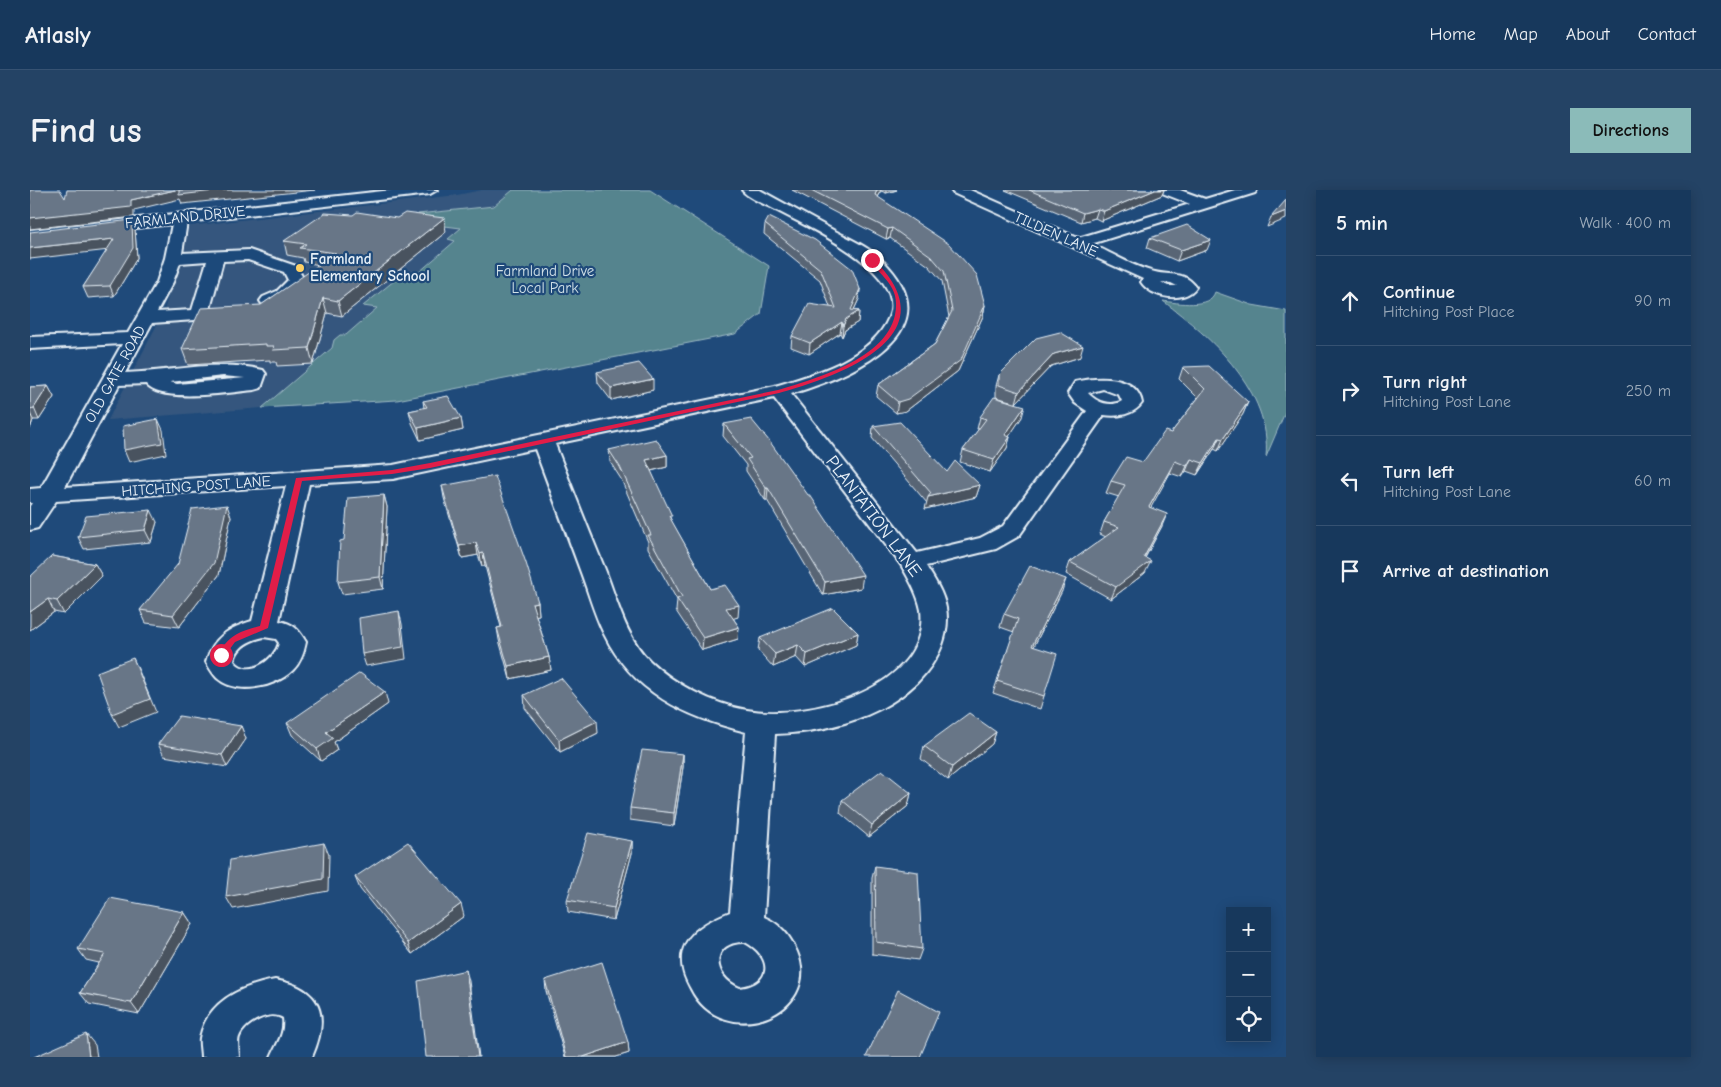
<!DOCTYPE html>
<html lang="en">
<head>
<meta charset="utf-8">
<style>
	:root { --surface:#17385c; --page:#244365; --text:#f1f3f6; --muted:#9eacbb; --line:#365272; --accent:#8bbbb9 }
	body { margin:0; font-family:"Comic Neue",sans-serif; background:var(--page); color:var(--text) }
	.controls { position:absolute; right:15px; bottom:15px; display:grid; overflow:hidden; border-radius:0px; box-shadow:0 2px 12px #0003 }
	.controls button { width:45px; height:45px; display:grid; place-items:center; padding:0; border:0; border-bottom:1px solid var(--line); background:var(--surface); color:var(--text); font:25px sans-serif }
	.stop { position:absolute; width:15px; height:15px; margin:-11px; border:4px solid #e11d48; border-radius:50%; background:#fff }
	.stop.end { background:#e11d48; border-color:#fff; box-shadow:0 1px 5px #0008 }
	.list { margin:0; padding:0; list-style:none }
	h2 { display:flex; justify-content:space-between; align-items:center; height:65px; margin:0; padding:0 20px; font-size:21px }
	h2 small { font-size:16px; font-weight:400; color:var(--muted) }
	.list li { display:grid; grid-template-columns:32px 1fr auto; gap:15px; align-items:center; box-sizing:border-box; height:90px; padding:0 20px; border-top:1px solid var(--line) }
	.list b { display:block; font-size:19px; white-space:nowrap }
	.list p { margin:0; font-size:16px; white-space:nowrap; color:var(--muted) }
	.list em { font-size:16px; font-style:normal; color:var(--muted) }
	.icon { flex:none; width:28px; height:28px; fill:none; stroke:currentColor; stroke-width:2; stroke-linecap:round; stroke-linejoin:round }
	.map { position:relative; flex:none; width:1256px; height:867px; overflow:hidden; border-radius:0px }
	header { display:flex; align-items:center; gap:30px; box-sizing:border-box; height:70px; padding:0 25px; background:var(--surface); border-bottom:1px solid var(--line) }
	header strong { font-size:24px }
	nav { display:flex; gap:28px; margin-inline-start:auto; font-size:18px }
	.intro { display:flex; align-items:center; justify-content:space-between; box-sizing:border-box; height:120px; padding:0 30px }
	h1 { margin:0; font-size:35px }
	.button { padding:12px 22px; border-radius:0px; background:var(--accent); color:#111; font-size:18px; font-weight:700 }
	main { display:flex; gap:30px; padding:0 30px }
	aside { flex:1; background:var(--surface); border-radius:0px; box-shadow:0 2px 12px #0003 }
	.map>svg:first-child { display:block }
</style>
</head>
<body>
<header>
<strong>Atlasly</strong>
<nav><a>Home</a><a>Map</a><a>About</a><a>Contact</a></nav>
</header>
<div class="intro"><h1>Find us</h1><a class="button">Directions</a></div>
<main>
<div class="map">
<svg width="1256" height="867" viewBox="0 0 1256 867">
	<rect width="100%" height="100%" fill="#1f4a7a"/>
	<filter id="ink" filterUnits="userSpaceOnUse"><feTurbulence type="fractalNoise" baseFrequency=".02" numOctaves="2"/><feDisplacementMap in="SourceGraphic" scale="10" xChannelSelector="R" yChannelSelector="G"/><feConvolveMatrix kernelMatrix="1 2 1 2 8 2 1 2 1" color-interpolation-filters="sRGB"/></filter>
	<g filter="url(#ink)">
		<path fill="#35577e" d="M452 0H483L232 218 78 230 134 121 159 36 427 5Z"/>
		<g fill="#54848e" stroke="#9ebac3">
			<path d="M483 0H620L739 76 731 124 705 144 367 210 232 218 302 158 304 150 310 145H316L347 118 333 116 376 81 388 83 425 51 418 49 431 38 399 34 388 24 464 16Z"/>
			<path d="M1185 102 1222 115 1256 121V220L1236 267C1242 201 1182 148 1133 111 1147 113 1180 119 1185 102Z"/>
		</g>
		<g fill="none" stroke-linecap="round" stroke-linejoin="round">
			<defs>
				<g id="minor">
					<path d="M362 0H407L400 4 157 32 152 63 219 60 266 76 275 91C266 104 250 119 233 115L230 111 233 107 247 101 258 90 254 82 218 70 193 71 180 119H208L211 123 208 127 122 133 95 183C141 182 188 169 233 180L236 184 231 198 224 200C201 202 130 214 116 194L89 195 35 297 363 275 745 196C785 184 842 168 859 127 879 80 769 33 738 16 730 12 717 7 712 0H730C754 13 779 27 803 40 820 49 839 57 852 70 926 142 821 186 761 204L887 363 950 348 973 336 1057 221 1045 213 1038 203 1045 192C1066 187 1107 184 1112 213 1104 225 1087 227 1074 225L989 346 966 359 896 376C904 389 913 402 916 418 919 433 915 452 907 466 877 521 805 542 745 544L734 727C751 734 760 746 767 762 793 825 693 862 661 799 655 788 651 779 652 766 655 742 680 730 700 722L716 542C655 527 602 502 574 444 564 424 558 401 550 380 535 339 520 299 505 259L363 289 279 294 249 431C263 433 269 440 276 452 274 462 271 472 263 480 246 497 207 506 187 488 183 484 179 477 176 472 183 447 199 438 222 431L256 296 26 311 8 338 0 340V316L2 313H0V299L11 298 92 154 0 159V147L98 143 127 92 135 68 142 34 0 50V40ZM177 71 162 120 127 122 143 92 150 73ZM193 186 215 188 147 194 140 192ZM1073 199 1089 205 1092 211C1080 218 1066 212 1058 203ZM744 208 871 375C879 389 888 404 891 420 900 499 777 531 717 520 683 514 645 495 620 471 595 447 587 409 574 377 557 336 541 295 525 254ZM234 447 246 449 249 453C245 470 218 489 204 471 207 456 220 450 234 447ZM715 752C742 766 744 794 710 798 681 787 680 751 715 752Z"/>
					<path d="M921 0H940L1048 48 1160 14 1132 3 1130 0H1150L1175 9 1205 0H1227L1225 3 1061 54C1080 62 1105 78 1125 82 1141 86 1155 81 1166 97 1155 114 1121 108 1111 92L1113 89 923 3ZM1131 92 1141 93 1147 96H1138Z"/>
					<path d="M245 790C292 798 300 826 282 867H241C247 853 255 844 253 828 240 819 214 833 209 847 207 852 209 861 209 867H171C171 861 169 853 170 848 177 811 212 796 245 790Z"/>
				</g>
			</defs>
			<use href="#minor" stroke="#e8f1f8" stroke-width="4"/>
			<use href="#minor" fill="#1f4a7a" fill-rule="evenodd"/>
		</g>
		<g fill="#596574" stroke="#e8f1f8">
			<path d="M762 0H867L856 3 851 1 847 7 955 115 953 126 928 181 876 221 866 223 846 206 848 195 905 154 919 127 912 91 899 76 860 48 856 49Z"/>
			<path d="M975 0H1134L1132 5 1071 31 1065 28 1051 32Z"/>
			<path d="M735 34 830 99 829 109 824 120 829 121 828 132 815 140 812 147 810 143 779 164 761 157 762 146 800 117 790 90 734 44Z"/>
			<path d="M105 40 107 68 84 106 58 108 53 97 77 61Z"/>
			<path d="M416 42 312 126 297 123 283 174 247 176 246 172H240V170L158 175 152 159 231 115 290 75 274 72 273 68 257 65 254 51Z"/>
			<path d="M1120 48 1177 60 1147 71 1117 58Z"/>
			<path d="M1050 167 1021 176 986 213 992 227 979 246 980 247 977 258 960 282 930 272 933 260 949 239H947L950 227 980 211 966 207V196L969 185Z"/>
			<path d="M1153 177 1218 212 1213 224 1188 261 1184 259 1167 285 1156 281 1152 287 1140 283 1120 318 1132 336 1115 368V383L1081 409 1036 384 1040 372 1076 347 1070 344 1074 332 1089 307 1076 303 1081 291 1113 272 1141 243 1168 208 1149 189Z"/>
			<path d="M567 182 623 200 581 210 568 193Z"/>
			<path d="M18 196 24 207 9 230H3L0 239V197Z"/>
			<path d="M393 211 431 228 433 240 390 250 382 233 379 221 394 218Z"/>
			<path d="M694 234 831 398 793 405 737 310H735L716 281V275L693 246Z"/>
			<path d="M843 236 917 282 950 295 946 307 895 319 897 313 842 248Z"/>
			<path d="M579 260 637 265V277L621 281 642 332 680 399 708 427 703 428 709 437 708 449 672 460 646 421 647 410 618 358V352L591 289 580 272Z"/>
			<path d="M412 296 508 412 509 425H506L519 467 521 480 480 489 469 450 467 438 471 437 455 376H452L448 365 432 368 414 308Z"/>
			<path d="M354 305 357 317 353 399 312 404 308 392 314 350Z"/>
			<path d="M201 327 189 385 149 437 116 433 110 420Z"/>
			<path d="M127 332 121 352 54 359 48 347Z"/>
			<path d="M22 366 65 374 72 386 34 424 24 422 0 440Z"/>
			<path d="M1032 401 1004 456 1014 506 1010 519 963 503 984 442 970 437 974 424Z"/>
			<path d="M828 443 826 455 775 477 766 467 743 477 728 460 730 448Z"/>
			<path d="M494 505 568 543 530 562 495 518Z"/>
			<path d="M358 514 304 552 307 560 291 571 262 545 257 533Z"/>
			<path d="M211 536 216 549 197 577 134 566 128 554Z"/>
			<path d="M966 542 962 554 918 590 891 569 894 556Z"/>
			<path d="M653 564V577L644 636 600 630V618Z"/>
			<path d="M881 603 878 616 839 647 810 623 812 610Z"/>
			<path d="M602 651V663L584 730 538 722 537 710Z"/>
			<path d="M845 676 892 759 888 770 842 764V688Z"/>
			<path d="M325 687 434 726 382 764 330 699Z"/>
			<path d="M154 722 162 734 109 824 59 814 50 803 69 773 56 770 48 759Z"/>
			<path d="M515 790 598 852 599 863 586 867H535L516 801Z"/>
		</g>
		<g fill="#49535e" stroke="#e8f1f8">
			<path d="M145 0H285L152 14 150 9 104 20V27L0 39V28L101 10Z"/>
			<path d="M847 0H851L843 14 845 5Z"/>
			<path d="M856 0H867L856 3Z"/>
			<path d="M1125 0H1134L1132 5 1071 31 1074 21Z"/>
			<path d="M1068 19 1065 28 1051 32 1053 23Z"/>
			<path d="M1256 21V29L1237 37 1241 27Z"/>
			<path d="M414 28 416 42 312 126 308 111Z"/>
			<path d="M102 30 105 40 107 68 84 106 80 96Z"/>
			<path d="M862 38 860 48 856 49 858 39Z"/>
			<path d="M84 49 88 59 0 69V58Z"/>
			<path d="M1181 50 1177 60 1147 71 1151 60Z"/>
			<path d="M830 99 829 109 821 126 829 121 828 132 815 140 812 147 813 136Z"/>
			<path d="M293 108 297 123 283 174 279 158Z"/>
			<path d="M955 115 953 126 928 181 876 221 866 223 868 212Z"/>
			<path d="M812 132 810 143 779 164 780 153Z"/>
			<path d="M1053 156 1050 167 1021 176 986 213 989 202 1024 164Z"/>
			<path d="M623 189V200L581 210V198Z"/>
			<path d="M18 196 24 207 9 230 4 218Z"/>
			<path d="M1218 212 1213 224 1188 261 1193 249Z"/>
			<path d="M995 216 992 227 972 257 975 245Z"/>
			<path d="M0 223 3 230 0 239Z"/>
			<path d="M431 228 433 240 390 250 388 238Z"/>
			<path d="M128 229 133 240 136 264 99 272 94 260Z"/>
			<path d="M980 247 977 258 960 282 964 270Z"/>
			<path d="M1189 248 1184 259 1167 285 1173 273Z"/>
			<path d="M637 265V277L616 282V270Z"/>
			<path d="M1161 269 1156 281 1152 287 1157 276Z"/>
			<path d="M1145 271 1140 283 1114 330 1119 317Z"/>
			<path d="M950 295 946 307 895 319 898 307Z"/>
			<path d="M736 298H738L737 310H735Z"/>
			<path d="M354 305 357 317 353 399 350 387Z"/>
			<path d="M197 315 201 327 189 385 149 437 143 425Z"/>
			<path d="M121 320 127 332 121 352 115 340Z"/>
			<path d="M1137 324 1132 336 1109 379 1121 371 1115 383 1081 409 1086 397 1114 367Z"/>
			<path d="M446 353 448 365 432 368 429 356Z"/>
			<path d="M453 363 455 376H452L450 364Z"/>
			<path d="M65 374 72 386 34 424 27 411Z"/>
			<path d="M833 385 831 398 793 405 795 392Z"/>
			<path d="M1036 389 1032 401 998 468 1002 456Z"/>
			<path d="M18 409 24 422 0 440V422Z"/>
			<path d="M508 412 509 425 503 426 502 413Z"/>
			<path d="M709 415 708 427 695 431 696 418Z"/>
			<path d="M369 421 372 434 376 469 336 476 332 464Z"/>
			<path d="M709 437 708 449 672 460 673 448Z"/>
			<path d="M828 443 826 455 775 477 777 464Z"/>
			<path d="M768 455 766 467 743 477 745 464Z"/>
			<path d="M519 467 521 480 480 489 478 476Z"/>
			<path d="M103 468 109 481 126 522 89 537 82 524Z"/>
			<path d="M355 502 358 514 304 552 307 560 291 571 287 559 296 542Z"/>
			<path d="M567 531 568 543 530 562 529 550Z"/>
			<path d="M211 536 216 549 197 577 192 565Z"/>
			<path d="M966 542 962 554 918 590 922 577Z"/>
			<path d="M653 564V577L644 636V623Z"/>
			<path d="M881 603 878 616 839 647 842 635Z"/>
			<path d="M602 651V663L584 730V718Z"/>
			<path d="M294 653 299 665 298 701 203 719 196 707Z"/>
			<path d="M431 714 434 726 382 764 378 753Z"/>
			<path d="M154 722 162 734 109 824 101 813Z"/>
			<path d="M436 780 439 791 449 867H448Z"/>
			<path d="M56 844 65 855 67 867H59Z"/>
			<path d="M598 852 599 863 586 867H553Z"/>
		</g>
		<g fill="#687687" stroke="#e8f1f8">
			<path d="M0 0H30L35 8 37 0H145L101 10V17L0 28Z"/>
			<path d="M149 0H193L149 5Z"/>
			<path d="M781 0H847L845 5 919 54 947 85 955 115 931 170 878 209 868 212 848 195 905 154 922 121 914 81 901 66 862 38 858 39Z"/>
			<path d="M999 0H1125L1074 21 1068 19 1053 23Z"/>
			<path d="M1256 10V21L1241 27Z"/>
			<path d="M327 22 367 28 375 23 414 28 308 111 293 108 279 158 243 160 244 156H236V154L152 159 171 118 231 115 306 63 270 58 276 54 254 51 295 23 323 25Z"/>
			<path d="M739 27 785 50 822 79 830 99 821 120 829 121 816 129 813 136 812 132 780 153 762 146 779 114 806 118 791 80 735 34Z"/>
			<path d="M102 30 103 58 80 96 53 97 84 49 0 58V42Z"/>
			<path d="M1157 35 1181 50 1151 60 1120 48Z"/>
			<path d="M1030 142 1053 156 1024 164 989 202 969 195V185L1006 148Z"/>
			<path d="M609 173 623 189 581 198 567 182Z"/>
			<path d="M1179 176 1218 212 1193 249 1189 248 1173 273 1161 269 1157 276 1145 271 1119 317 1137 324 1114 367 1121 371 1086 397 1040 372 1089 337 1074 332 1095 295 1081 291 1096 267 1113 272 1135 241 1141 243 1175 199 1153 177Z"/>
			<path d="M18 196 4 218 0 219V197Z"/>
			<path d="M418 206 431 228 388 238 379 221 397 217 393 211Z"/>
			<path d="M964 207 995 216 975 245 980 247 964 270 933 260 956 229 950 227Z"/>
			<path d="M128 229 132 253 94 260 93 236Z"/>
			<path d="M721 229 740 252 778 305H780L833 385 795 392 738 298H736L717 269 721 268 694 234Z"/>
			<path d="M870 232 917 282 925 271 950 295 898 307 901 303 843 236Z"/>
			<path d="M626 249 637 265 616 270 642 326H639L680 399 695 395 709 415 696 418 709 437 673 448 647 409 652 407 618 345H621L590 277 579 260Z"/>
			<path d="M465 286 496 373 508 412 502 413 519 467 478 476 467 438 472 437 453 363 450 364 446 353 429 356 412 296Z"/>
			<path d="M354 305 350 387 308 392 310 351 314 350 318 308Z"/>
			<path d="M197 315 184 373 143 425 110 420 148 374 162 319Z"/>
			<path d="M121 320 115 340 48 347 56 326Z"/>
			<path d="M22 366 65 374 27 411 18 409 0 422V387Z"/>
			<path d="M1000 376 1036 389 1002 456 1027 464 1014 506 967 491 988 429 974 424Z"/>
			<path d="M803 418 828 443 777 464 768 455 745 464 730 448Z"/>
			<path d="M369 421 373 457 332 464 329 428Z"/>
			<path d="M103 468 120 509 82 524 67 482Z"/>
			<path d="M330 483 355 502 296 542 303 548 287 559 257 533Z"/>
			<path d="M531 488 567 531 529 550 494 505Z"/>
			<path d="M939 523 966 542 922 577 894 556Z"/>
			<path d="M149 526 211 536 192 565 128 554Z"/>
			<path d="M612 560 653 564 644 623 600 618Z"/>
			<path d="M852 580 881 603 842 635 812 610Z"/>
			<path d="M558 643 602 651 584 718 537 710Z"/>
			<path d="M378 652 431 714 378 753 325 687Z"/>
			<path d="M294 653 293 689 196 707 200 670Z"/>
			<path d="M845 676 888 682 892 759 846 752Z"/>
			<path d="M80 708 154 722 101 813 50 803 75 764 48 759Z"/>
			<path d="M572 772 598 852 553 867H536L515 790Z"/>
			<path d="M436 780 448 867H396L388 791Z"/>
			<path d="M868 800 909 822 890 867H836Z"/>
			<path d="M56 844 59 867H4Z"/>
		</g>
	</g>
	<path fill="#e11d48" d="M840 69H843C923 145 811 186 749 203L400 278 362 284 272 291 238 438 205 452 194 467H188L187 465C200 445 208 442 230 436L266 288 362 280 400 273 748 200C787 188 868 166 866 113 866 92 844 81 840 69Z"/>
	<circle fill="#ffd166" stroke="#1f4a7a" stroke-width="2" cx="270" cy="78" r="5"/>
	<g text-anchor="middle" stroke-width="4.5" stroke-linejoin="round" paint-order="stroke">
		<g font-size="15" fill="#e8f1f8" stroke="#1f4a7a">
			<text transform="translate(155 27) rotate(-6)" y="5">FARMLAND DRIVE</text>
			<text transform="translate(1026 44) rotate(24)" y="5">TILDEN LANE</text>
			<text transform="translate(85 184) rotate(-61)" y="5">OLD GATE ROAD</text>
			<text transform="translate(166 296) rotate(-4)" y="5">HITCHING POST LANE</text>
		</g>
		<g font-size="15" font-weight="bold" fill="#e8f1f8" stroke="#1f4a7a" text-anchor="start">
			<text x="280" y="74">Farmland<tspan x="280" dy="17">Elementary School</tspan></text>
		</g>
		<g font-size="15" fill="#d2e1e8" stroke="#1f4a7a">
			<text x="515" y="86">Farmland Drive<tspan x="515" dy="17">Local Park</tspan></text>
		</g>
		<g font-size="18" fill="#e8f1f8" stroke="#1f4a7a">
			<text transform="translate(844 326) rotate(53)" y="6">PLANTATION LANE</text>
		</g>
	</g>
</svg>
<div class="controls">
<button>+</button>
<button>−</button>
<button><svg class="icon" aria-label="locate" viewBox="0 0 24 24"><circle cx="12" cy="12" r="6"/><path d="M12 2v4M12 18v4M2 12h4M18 12h4"/></svg></button>
</div>
<div class="stop" style="left:191px;top:465px"></div>
<div class="stop end" style="left:842px;top:70px"></div>
</div>
<aside>
<h2>5 min<small>Walk · 400 m</small></h2>
<ul class="list">
<li><svg class="icon" aria-label="ahead" viewBox="0 0 24 24"><path d="M12 20V5M6 11l6-6 6 6"/></svg><div><b>Continue</b><p>Hitching Post Place</p></div><em>90 m</em></li>
<li><svg class="icon" aria-label="right" viewBox="0 0 24 24"><path d="M7 20v-9h11M14 6l5 5-5 5"/></svg><div><b>Turn right</b><p>Hitching Post Lane</p></div><em>250 m</em></li>
<li><svg class="icon" aria-label="left" viewBox="0 0 24 24"><path d="M17 20v-9H6M10 6l-5 5 5 5"/></svg><div><b>Turn left</b><p>Hitching Post Lane</p></div><em>60 m</em></li>
<li><svg class="icon" aria-label="arrive" viewBox="0 0 24 24"><path d="M6 21V4h12l-3 4 3 4H6"/></svg><div><b>Arrive at destination</b></div></li>
</ul>
</aside>
</main>
</body>
</html>
